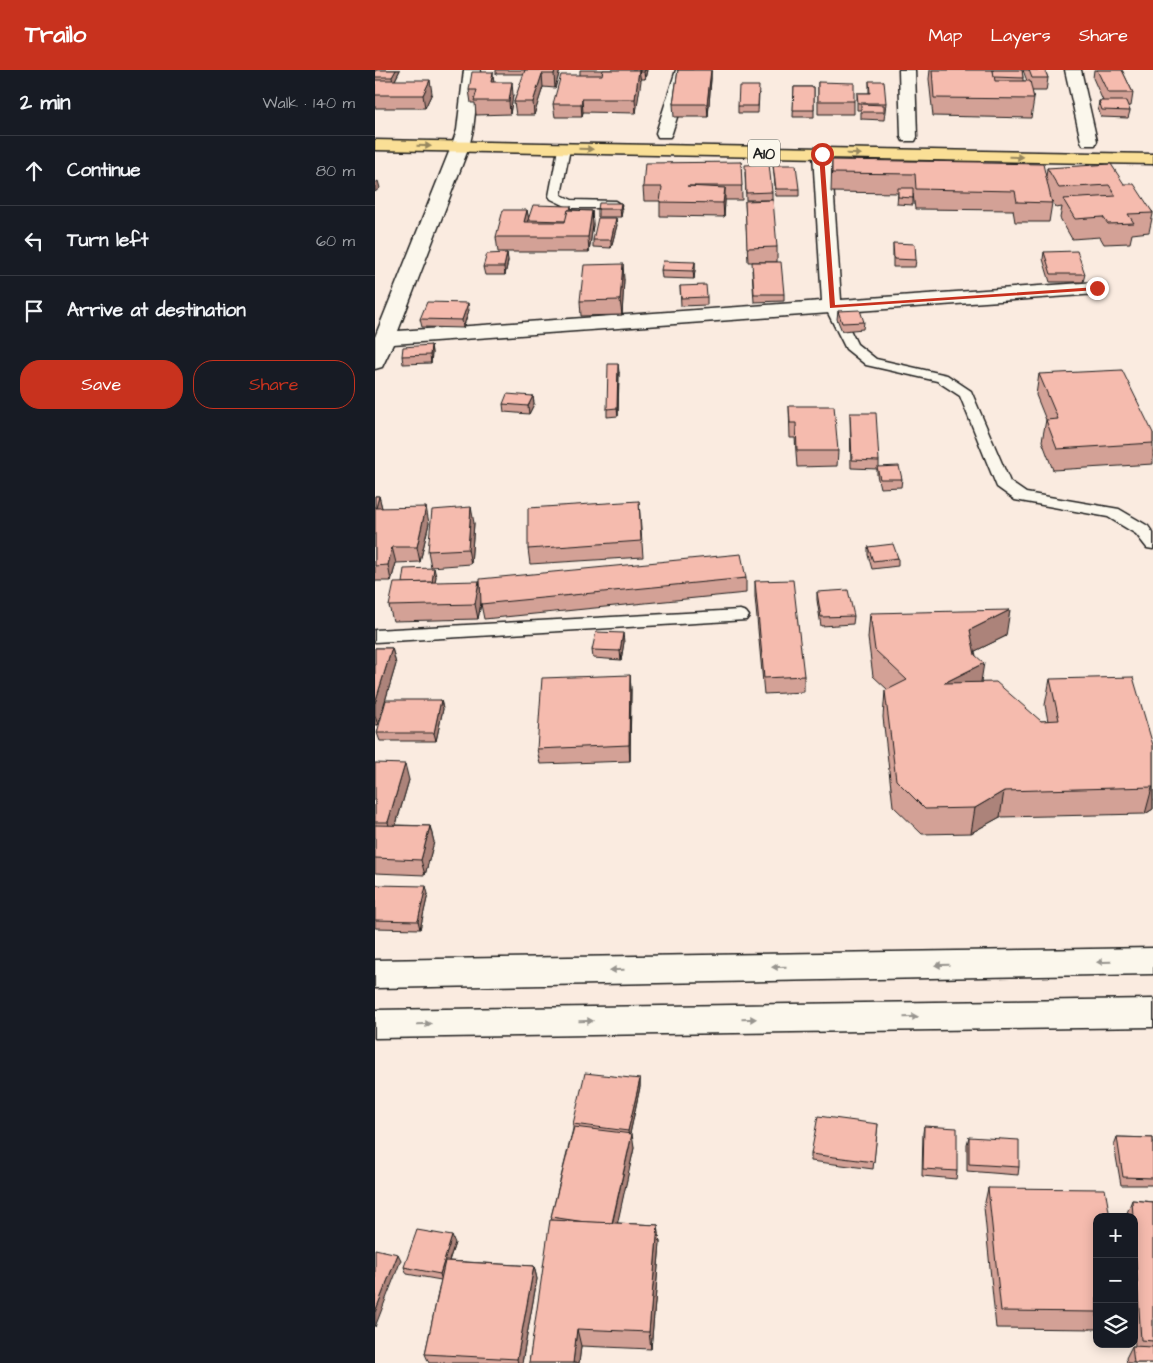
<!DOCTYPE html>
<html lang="en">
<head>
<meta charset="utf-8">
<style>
	:root { --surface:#171b24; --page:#242831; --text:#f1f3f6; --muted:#9ea1a6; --line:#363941; --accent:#c8321e }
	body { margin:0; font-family:"Architects Daughter",sans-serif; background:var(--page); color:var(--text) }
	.controls { position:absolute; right:15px; bottom:15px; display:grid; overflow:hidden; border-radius:10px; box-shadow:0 2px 12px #0003 }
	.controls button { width:45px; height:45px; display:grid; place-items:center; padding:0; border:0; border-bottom:1px solid var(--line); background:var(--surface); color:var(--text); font:25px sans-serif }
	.stop { position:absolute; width:15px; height:15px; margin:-11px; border:4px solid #c8321e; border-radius:50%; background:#fff }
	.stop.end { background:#c8321e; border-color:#fff; box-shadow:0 1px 5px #0008 }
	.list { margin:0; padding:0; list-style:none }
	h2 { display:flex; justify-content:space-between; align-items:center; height:65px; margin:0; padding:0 20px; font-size:21px }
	h2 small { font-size:16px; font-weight:400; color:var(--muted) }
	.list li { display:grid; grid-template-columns:32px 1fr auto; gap:15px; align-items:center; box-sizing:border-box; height:70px; padding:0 20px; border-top:1px solid var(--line) }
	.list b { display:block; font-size:19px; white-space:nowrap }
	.list em { font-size:16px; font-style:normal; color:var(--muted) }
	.actions { display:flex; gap:10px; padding:15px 20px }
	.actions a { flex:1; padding:11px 0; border:1px solid var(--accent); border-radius:20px; text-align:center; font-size:18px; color:var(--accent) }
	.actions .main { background:var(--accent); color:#fff }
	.icon { flex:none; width:28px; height:28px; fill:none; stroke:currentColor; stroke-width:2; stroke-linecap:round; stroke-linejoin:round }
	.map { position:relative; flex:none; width:778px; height:1293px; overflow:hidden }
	header { display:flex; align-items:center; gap:30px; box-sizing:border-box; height:70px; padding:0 25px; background:var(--accent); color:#fff }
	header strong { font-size:24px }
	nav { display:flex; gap:28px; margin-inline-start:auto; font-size:18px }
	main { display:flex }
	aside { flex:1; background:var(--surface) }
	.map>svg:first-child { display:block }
</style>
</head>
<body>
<header>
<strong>Trailo</strong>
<nav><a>Map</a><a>Layers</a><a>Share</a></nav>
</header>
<main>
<aside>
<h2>2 min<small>Walk · 140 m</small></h2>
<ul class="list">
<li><svg class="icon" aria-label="ahead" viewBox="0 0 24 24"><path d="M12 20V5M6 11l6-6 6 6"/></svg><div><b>Continue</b></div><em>80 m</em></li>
<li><svg class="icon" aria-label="left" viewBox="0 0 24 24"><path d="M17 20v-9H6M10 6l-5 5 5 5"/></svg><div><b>Turn left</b></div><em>60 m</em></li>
<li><svg class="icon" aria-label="arrive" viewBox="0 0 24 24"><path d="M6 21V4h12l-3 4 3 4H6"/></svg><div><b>Arrive at destination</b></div></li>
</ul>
<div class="actions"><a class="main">Save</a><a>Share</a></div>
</aside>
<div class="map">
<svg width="778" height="1293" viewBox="0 0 778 1293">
	<rect width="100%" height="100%" fill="#faebe0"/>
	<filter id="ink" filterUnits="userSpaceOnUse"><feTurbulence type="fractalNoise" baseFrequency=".02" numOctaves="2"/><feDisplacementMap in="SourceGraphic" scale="10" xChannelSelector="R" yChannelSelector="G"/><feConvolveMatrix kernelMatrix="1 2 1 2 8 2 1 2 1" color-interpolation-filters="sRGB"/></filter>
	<g filter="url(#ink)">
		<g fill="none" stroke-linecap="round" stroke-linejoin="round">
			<defs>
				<g id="service">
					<path d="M189 76 195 79 186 125 197 130 240 131 246 135 244 138H195L176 129 174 126 183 79Z"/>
					<path d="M457 233 464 237 482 274 501 289 572 305 596 321 635 412 651 423 744 439 773 456 778 463V479L772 478 761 464 733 447 640 430 622 417 585 326 562 311 491 295 471 279 450 237Z"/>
					<path d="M365 540 371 542 374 546 371 550 0 572V560Z"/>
				</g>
				<g id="minor">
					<path d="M89 0H105L98 60 94 77 23 261 447 231 438 84 441 80 447 79 453 80 456 84 466 230 722 212 729 214 732 218 729 222 722 224 18 274 7 297 0 299V267L76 77 82 60Z"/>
					<path d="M301 0H317L297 63 295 67H283L281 63Z"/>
					<path d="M524 0H540L542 67 540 71H528L526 67Z"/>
					<path d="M690 0H706L722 71 720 75H708L706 71Z"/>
				</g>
				<g id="secondary">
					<path d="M778 878V904L0 918V890Z"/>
					<path d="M778 929V957L0 968V940Z"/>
				</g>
				<path id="trunk" d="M0 70 778 84V94L0 80Z"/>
			</defs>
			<use href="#service" stroke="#1c1c1c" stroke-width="3"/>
			<use href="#minor" stroke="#1c1c1c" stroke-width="3"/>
			<use href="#secondary" stroke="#1c1c1c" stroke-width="3"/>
			<use href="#trunk" stroke="#1c1c1c" stroke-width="3"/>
			<use href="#service" fill="#fbf7ec" fill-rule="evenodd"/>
			<use href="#minor" fill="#fbf7ec" fill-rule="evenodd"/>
			<use href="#secondary" fill="#fbf7ec" fill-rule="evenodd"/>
			<use href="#trunk" fill="#fadf96" fill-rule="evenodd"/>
		</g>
		<g fill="#d3a196" stroke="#1c1c1c">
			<path d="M0 0H25L20 10 57 23 50 38H0Z"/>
			<path d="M121 0H185L180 18 168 17 159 45H141L139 32 149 4H121Z"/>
			<path d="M205 0H272L270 9H265L261 43 208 42 207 47H180L178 34 205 5Z"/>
			<path d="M303 0H336V9L333 47H299L298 34Z"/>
			<path d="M555 0H647L648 8V11H652L648 0H670L673 8 671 21H657L659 29 656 48 558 46 554 9Z"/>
			<path d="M719 0H747L758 23 756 36H753L755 41 753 48 726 47 723 38 724 31H728L718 8Z"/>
			<path d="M494 11 511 33 509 50 486 49V40H482V23H494Z"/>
			<path d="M119 12 138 25 135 44 101 45 100 33H96L94 20Z"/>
			<path d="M443 12 479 31V44H443Z"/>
			<path d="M419 17H439V47H418Z"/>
			<path d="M384 23 383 43H363V36Z"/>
			<path d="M457 90 608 93 671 106 672 98 749 114 778 142V144L774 162 757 164 755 173 729 174 725 167 697 169 685 148 687 137 681 138 676 129 677 133 674 152H640L638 140 540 139 538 124V135L522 134 523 123 456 122Z"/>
			<path d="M366 92 367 130H350L349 147 285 146V131H269L268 117Z"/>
			<path d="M398 95 424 119V126H401Z"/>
			<path d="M370 102 397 122V130H371Z"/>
			<path d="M370 131 402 177V192H373Z"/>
			<path d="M246 133 247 141 246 147H223V139Z"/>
			<path d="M196 136 197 140 217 141 218 155 214 182H123L121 167 152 140 153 148Z"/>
			<path d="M242 155 236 178 218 177V170Z"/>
			<path d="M518 173 541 190 540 197H518Z"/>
			<path d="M669 182 710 204 708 212H675L668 189Z"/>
			<path d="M132 183 133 191 130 205H110L108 197Z"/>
			<path d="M320 192V200L319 209 287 208 286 200Z"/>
			<path d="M377 200 409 224V231L379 232Z"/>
			<path d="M249 209 247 245 206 246 205 231Z"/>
			<path d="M305 216 332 227V235L306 236Z"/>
			<path d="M94 240 88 258 47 257 45 249Z"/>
			<path d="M463 241 489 252 488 259 467 261 462 249Z"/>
			<path d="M56 275 57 283 56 293 28 294 27 286Z"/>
			<path d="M244 302 243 346 232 347V339Z"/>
			<path d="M664 304 778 363V394L678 400 667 371 671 350 661 325Z"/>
			<path d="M158 326 159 334 154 344 129 342 128 334Z"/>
			<path d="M414 336 463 381 462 396 422 397 420 368H415Z"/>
			<path d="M475 343 504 391V397L527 409 526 417 505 418 502 405V399L476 398Z"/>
			<path d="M0 426H4L7 438 54 453 45 492 21 493 16 511H0Z"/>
			<path d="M264 431 268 487 155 494 153 479Z"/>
			<path d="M99 453 96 494 56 497 53 481Z"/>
			<path d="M493 477 523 488V496L497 499 493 485Z"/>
			<path d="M61 506 60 512 105 518 371 508V523L109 549 106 534 103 549 18 551 14 536 27 513Z"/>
			<path d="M380 511 429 606V622L389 624 380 527Z"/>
			<path d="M442 522 479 546 478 554 446 556 442 530Z"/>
			<path d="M495 543 631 566 600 581 606 612 666 651H673L670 635 675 609 778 675V739L770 744 625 747 596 763 547 764 518 736 508 647 510 621 513 620 498 606 493 568Z"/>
			<path d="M249 572 246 590 218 588 217 580Z"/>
			<path d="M0 578H17L21 594 3 655H0Z"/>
			<path d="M255 605 256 620 255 691 165 694 162 679Z"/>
			<path d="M66 630 68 639 61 671H5L2 663Z"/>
			<path d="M0 693 34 710 21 755 55 756 59 772 50 805 0 803Z"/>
			<path d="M0 815 53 824 45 859 0 858Z"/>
			<path d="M265 1009V1017L255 1064 259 1078 242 1153 283 1155 285 1173 276 1279 206 1276 204 1293H154L177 1150 176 1147 198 1059V1054Z"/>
			<path d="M503 1054 498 1099 436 1091V1084Z"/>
			<path d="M549 1056 582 1101 581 1109 547 1106 548 1063Z"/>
			<path d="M594 1067 644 1097 643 1105 592 1101V1074Z"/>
			<path d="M742 1067 778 1068V1115H746L739 1075Z"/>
			<path d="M613 1118 722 1147V1259L621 1258 609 1137Z"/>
			<path d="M757 1130 778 1132V1293H752L751 1288 757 1276H760L759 1263V1147H752V1143Z"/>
			<path d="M80 1173 74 1191 159 1196 162 1209 147 1293H54L50 1284 66 1210 32 1204 29 1197Z"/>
		</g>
		<g fill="#ac837a" stroke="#1c1c1c">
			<path d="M21 0H25L18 14 17 7Z"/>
			<path d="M180 0H185L180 18 179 4Z"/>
			<path d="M264 0 266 11 261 43 260 29Z"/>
			<path d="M270 0H272L270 9 269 2Z"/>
			<path d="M336 0V9L333 47 332 34Z"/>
			<path d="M118 2 119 15 116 12Z"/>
			<path d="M167 4 168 17 159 45 158 32Z"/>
			<path d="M55 10 57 23 50 38 48 25Z"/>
			<path d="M137 12 138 25 135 44 134 31Z"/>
			<path d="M207 29 208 42 207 47 206 34Z"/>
			<path d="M3 111 5 118 0 122V113Z"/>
			<path d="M350 118V132L349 147 348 133Z"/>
			<path d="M246 133 247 141 246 147 245 139Z"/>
			<path d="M152 140 154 150H153L154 156 149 152Z"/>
			<path d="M217 141 218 155 214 182 213 167Z"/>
			<path d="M241 148 242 155 236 178V170Z"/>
			<path d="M132 183 133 191 130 205 129 197Z"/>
			<path d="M320 192V200L319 209 318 201Z"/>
			<path d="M248 194 249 209 247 245 245 230Z"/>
			<path d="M93 233 94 240 88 258 87 250Z"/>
			<path d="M56 275 57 283 56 293 55 285Z"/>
			<path d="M243 294 244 302 243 346 242 338Z"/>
			<path d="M158 326 159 334 154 344 153 336Z"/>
			<path d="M4 426 8 442 1 438Z"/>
			<path d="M51 437 54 453 45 492 42 477Z"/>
			<path d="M96 437 99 453 96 494 93 479Z"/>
			<path d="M17 477 21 493 16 511 13 495Z"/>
			<path d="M59 498 61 506 58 527 56 519Z"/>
			<path d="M104 511 107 527 103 549 100 534Z"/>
			<path d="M635 540 631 566 592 585 595 560Z"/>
			<path d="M248 563 249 572 246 590 245 581Z"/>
			<path d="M17 578 21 594 3 655 0 646V633Z"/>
			<path d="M609 593 605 618 569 613Z"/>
			<path d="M255 605 256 620 255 691 254 675Z"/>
			<path d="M66 630 68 639 61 671 59 663Z"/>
			<path d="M30 694 34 710 17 768 13 752Z"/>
			<path d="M778 717V739L770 744 777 718Z"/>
			<path d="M629 721 625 747 596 763 600 738Z"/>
			<path d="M55 756 59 772 50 805 46 790Z"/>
			<path d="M51 816 53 824 45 859 43 851Z"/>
			<path d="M265 1009V1017L254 1068 253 1061Z"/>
			<path d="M257 1064 259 1078 239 1169 237 1155Z"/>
			<path d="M283 1155 285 1173 276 1279 274 1262Z"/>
			<path d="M77 1166 80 1173 67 1211 65 1204Z"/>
			<path d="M23 1184 26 1190 0 1257V1242Z"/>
			<path d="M159 1196 162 1209 147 1293H143L142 1289Z"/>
			<path d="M202 1259 206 1276 204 1293H198Z"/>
		</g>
		<g fill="#f5bbae" stroke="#1c1c1c">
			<path d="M0 0H21L17 7H0Z"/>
			<path d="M150 0H180L179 4H167L158 32H139Z"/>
			<path d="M228 0H264L260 29H207L206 34H178L186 5H227Z"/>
			<path d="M265 0H270L269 2H265Z"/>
			<path d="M303 0H336L332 34H298Z"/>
			<path d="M557 0H618L620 11H655L659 29 559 28Z"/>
			<path d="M618 0H647L648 8 619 7Z"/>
			<path d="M654 0H670L673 8H657Z"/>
			<path d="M722 0H747L758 23H733Z"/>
			<path d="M97 2H118L116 12H137L134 31H99L102 20H94Z"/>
			<path d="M0 10H55L48 25H0Z"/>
			<path d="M494 11H509L511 33H483L482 23H495Z"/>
			<path d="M443 12 479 13V31H443Z"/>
			<path d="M364 16H384L383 36H363Z"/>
			<path d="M419 17H439V40H418Z"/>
			<path d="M724 31H751L755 41 727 40Z"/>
			<path d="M486 34 509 35V42H486Z"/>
			<path d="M457 90 607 92 608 93 668 94 677 133 642 132 640 121 541 119 540 104 457 103Z"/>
			<path d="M366 92 367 116H312L350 118 348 133 285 132 287 117H268L270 93Z"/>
			<path d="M394 94 397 122 371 123 370 95Z"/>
			<path d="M736 94 749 114H759L778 143 753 144 759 153 733 154 728 147 700 149 688 129 741 126 734 115 684 118 672 98Z"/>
			<path d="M398 95H421L424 119H401Z"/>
			<path d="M523 118H538V128L523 127Z"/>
			<path d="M398 130 402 177 372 178 370 131Z"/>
			<path d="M224 133H246L245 139H223Z"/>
			<path d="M158 135 196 136 195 140H193L191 151 153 150Z"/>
			<path d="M128 140H152L149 152H190L193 140 217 141 213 167H121Z"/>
			<path d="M223 148H241L236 170H218Z"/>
			<path d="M518 173 540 174 541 190 519 189Z"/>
			<path d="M702 181 710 204H676L669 182Z"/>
			<path d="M132 183 129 197H108L112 184Z"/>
			<path d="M288 191 320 192 318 201 286 200Z"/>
			<path d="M377 192H406L409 224H379Z"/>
			<path d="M248 194 245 230 205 231 209 195Z"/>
			<path d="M331 215 332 227 306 228 305 216Z"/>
			<path d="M52 232 93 233 87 250 45 249Z"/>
			<path d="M485 240 489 252 467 253 463 241Z"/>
			<path d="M56 275 55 285 27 286 28 277Z"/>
			<path d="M233 294H243L242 338 232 339Z"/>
			<path d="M747 300 778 363V373L682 379 671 350 683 349 664 304Z"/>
			<path d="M132 324 158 326 153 336 128 334Z"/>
			<path d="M414 336H459L463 381H422L421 353H415Z"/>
			<path d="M475 343H501L504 391 477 390Z"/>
			<path d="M524 396 527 409H505L502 397Z"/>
			<path d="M0 426H4L1 438 51 437 42 477H17L13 495 0 496Z"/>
			<path d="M264 431 266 471 153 479V438Z"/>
			<path d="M96 437 93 479 53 481 57 440Z"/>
			<path d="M518 474 523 488 498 491 493 477Z"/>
			<path d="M366 484 371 508 106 534 105 509Z"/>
			<path d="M59 498 57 512 27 513 29 499Z"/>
			<path d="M418 510 429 606 389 608 380 511Z"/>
			<path d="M104 511 100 534 14 536 19 513Z"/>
			<path d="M473 520 479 546 446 547 442 522Z"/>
			<path d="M635 540 595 560 600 585 609 593 569 613 621 612 666 651 684 650 675 609 758 607 778 675V717L629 721 600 738 550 739 521 710 510 621 532 610 500 580 495 543Z"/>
			<path d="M221 562 248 563 245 581 217 580Z"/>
			<path d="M0 578H17L0 633Z"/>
			<path d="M255 605 254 675 162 679 167 608Z"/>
			<path d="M11 630H66L59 663H2Z"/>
			<path d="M0 693 30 694 13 752H0Z"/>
			<path d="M0 755 55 756 46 790 0 788Z"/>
			<path d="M0 815 51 816 43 851 0 850Z"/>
			<path d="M210 1003 265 1009 253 1061 198 1054Z"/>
			<path d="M443 1046 503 1054 499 1092 436 1084Z"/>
			<path d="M549 1056 582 1058V1101L548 1099Z"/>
			<path d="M199 1057 257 1064 237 1153 210 1152 176 1147Z"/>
			<path d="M594 1067 644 1070V1097L594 1094Z"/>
			<path d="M742 1067 778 1068V1108L748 1107Z"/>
			<path d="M613 1118 730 1119 735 1147H722V1242L626 1241Z"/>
			<path d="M757 1130 778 1132V1271L766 1270 759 1162V1147H758Z"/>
			<path d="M175 1150 283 1155 274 1262 202 1259 198 1293H154Z"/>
			<path d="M42 1160 77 1166 65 1204 29 1197Z"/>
			<path d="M0 1179 23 1184 0 1242Z"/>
			<path d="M70 1191 159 1196 142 1289 50 1284Z"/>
			<path d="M757 1276 778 1277V1293H759Z"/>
		</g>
		<defs><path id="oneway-solid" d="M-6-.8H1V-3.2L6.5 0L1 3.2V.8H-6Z" transform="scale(1.25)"/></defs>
		<g fill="#96875f">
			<use href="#oneway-solid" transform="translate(49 76) rotate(1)"/>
			<use href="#oneway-solid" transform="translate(211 79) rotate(1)"/>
			<use href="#oneway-solid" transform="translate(479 84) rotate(1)"/>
			<use href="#oneway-solid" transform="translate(641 87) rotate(1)"/>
		</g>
		<g fill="#97948e">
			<use href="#oneway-solid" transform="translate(729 892) rotate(179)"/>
			<use href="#oneway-solid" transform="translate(567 895) rotate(179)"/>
			<use href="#oneway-solid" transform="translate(404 897) rotate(179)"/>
			<use href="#oneway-solid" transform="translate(242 900) rotate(179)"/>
			<use href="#oneway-solid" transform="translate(536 947) rotate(-1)"/>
			<use href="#oneway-solid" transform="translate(374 949) rotate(-1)"/>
			<use href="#oneway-solid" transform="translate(211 951) rotate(-1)"/>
			<use href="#oneway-solid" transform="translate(49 954) rotate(-1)"/>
		</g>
	</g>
	<path fill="#c8321e" d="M447 82 449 84 460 235 722 217 725 218 722 220 455 238 444 84Z"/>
	<g text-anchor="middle" stroke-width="4.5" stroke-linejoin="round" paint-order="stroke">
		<rect fill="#fbf7ec" stroke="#5f5e5a" stroke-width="1" x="373" y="69.5" width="32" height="27" rx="4"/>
		<g font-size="16" font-weight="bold" fill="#1c1c1c">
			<text x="389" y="89">A10</text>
		</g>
	</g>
</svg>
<div class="controls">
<button>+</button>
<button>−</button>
<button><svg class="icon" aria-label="layers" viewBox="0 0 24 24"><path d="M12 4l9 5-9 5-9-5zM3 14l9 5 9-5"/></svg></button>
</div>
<div class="stop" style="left:447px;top:84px"></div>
<div class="stop end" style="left:722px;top:218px"></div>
</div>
</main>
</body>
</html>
